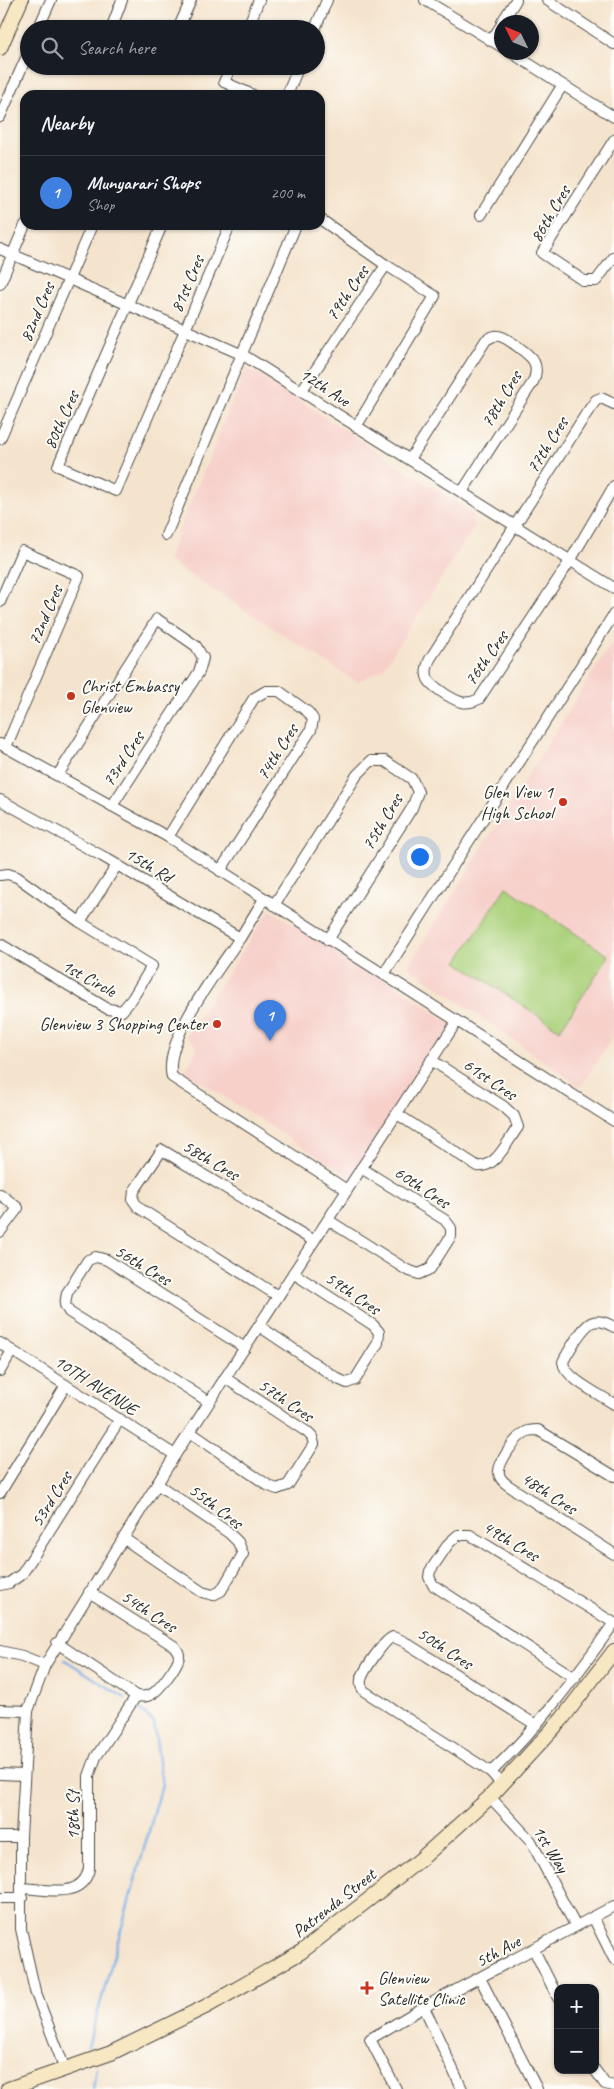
<!DOCTYPE html>
<html lang="en">
<head>
<meta charset="utf-8">
<style>
	:root { --surface:#171b24; --page:#20242c; --text:#f1f3f6; --muted:#9ea1a6; --line:#363941; --accent:#b45309 }
	body { margin:0; font-family:Caveat,sans-serif; background:var(--page); color:var(--text) }
	.controls { position:absolute; right:15px; bottom:15px; display:grid; overflow:hidden; border-radius:10px; box-shadow:0 1px 4px #0004 }
	.controls button { width:45px; height:45px; display:grid; place-items:center; padding:0; border:0; border-bottom:1px solid var(--line); background:var(--surface); color:var(--text); font:25px sans-serif }
	.compass { position:absolute; left:494px; top:15px; width:45px; height:45px; border-radius:50%; background:var(--surface); box-shadow:0 1px 4px #0004; rotate:313deg }
	.you { position:absolute; left:419px; top:856px; width:18px; height:18px; margin:-12px; border:4px solid #fff; border-radius:50%; background:#1a73e8; box-shadow:0 0 0 8px #1a73e833 }
	.badge { display:grid; place-items:center; width:32px; height:32px; border-radius:50%; background:var(--accent); color:#fff; font-size:16px; font-weight:700 }
	.pin { position:absolute; translate:-50% -41px; filter:drop-shadow(0 1px 2px #0008) }
	.pin::after { content:''; position:absolute; top:26px; width:18px; height:15px; background:inherit; clip-path:polygon(0 0,100% 0,50% 100%) }
	.list { margin:0; padding:0; list-style:none }
	h2 { display:flex; justify-content:space-between; align-items:center; height:65px; margin:0; padding:0 20px; font-size:21px }
	h2 small { font-size:16px; font-weight:400; color:var(--muted) }
	.list li { display:grid; grid-template-columns:32px 1fr auto; gap:15px; align-items:center; box-sizing:border-box; height:75px; padding:0 20px; border-top:1px solid var(--line) }
	.list b { display:block; font-size:19px; white-space:nowrap }
	.list p { margin:0; font-size:16px; white-space:nowrap; color:var(--muted) }
	.list em { font-size:16px; font-style:normal; color:var(--muted) }
	.icon { flex:none; width:28px; height:28px; fill:none; stroke:currentColor; stroke-width:2; stroke-linecap:round; stroke-linejoin:round }
	.map { position:relative; flex:none; width:614px; height:2089px; overflow:hidden }
	.search { position:absolute; background:var(--surface); box-shadow:0 1px 4px #0004; left:20px; top:20px; width:305px; height:55px; display:flex; align-items:center; gap:12px; box-sizing:border-box; padding:0 18px; border-radius:28px; color:var(--muted); font-size:19px }
	.panel { position:absolute; background:var(--surface); box-shadow:0 1px 4px #0004; left:20px; top:90px; width:305px; height:140px; border-radius:15px }
	.map>svg:first-child { display:block }
</style>
</head>
<body>
<div class="map">
<svg width="614" height="2089" viewBox="0 0 614 2089">
	<rect width="100%" height="100%" fill="#fdfcf7"/>
	<filter id="ink" filterUnits="userSpaceOnUse"><feTurbulence type="fractalNoise" baseFrequency=".02" numOctaves="2"/><feDisplacementMap in="SourceGraphic" scale="10" xChannelSelector="R" yChannelSelector="G"/><feConvolveMatrix kernelMatrix="1 2 1 2 8 2 1 2 1" color-interpolation-filters="sRGB"/></filter>
	<filter id="wash" filterUnits="userSpaceOnUse"><feTurbulence type="fractalNoise" baseFrequency=".0096" numOctaves="4" result="noise"/><feDisplacementMap in="SourceGraphic" scale="20" xChannelSelector="R" yChannelSelector="G"/><feGaussianBlur stdDeviation="1.12" result="paint"/><feColorMatrix in="noise" values="0 0 0 0 0 0 0 0 0 0 0 0 0 0 0 0 0 1.4 0 .05"/><feComposite in="paint" operator="in"/></filter>
	<g filter="url(#wash)">
		<rect width="100%" height="100%" fill="#f5e4cd"/>
		<g fill="#f7d0ca">
			<path d="M246 369 262 376 474 515 470 521 475 525 383 669 357 682 167 560Z"/>
			<path d="M614 639V1034L581 1087 408 966Z"/>
			<path d="M270 910 395 985 452 1024 352 1178 185 1072 198 1047 186 1036Z"/>
		</g>
		<path fill="#acd27b" stroke="#6c7e53" d="M506 887 609 956 560 1030 457 962Z"/>
		<g fill="none" stroke-linecap="round" stroke-linejoin="round">
			<g stroke="#79aee7" stroke-width="2.5">
				<path d="M65 1660 125 1698"/>
				<path d="M88 2047 162 1785 154 1723 138 1707"/>
				<path d="M93 2089 96 2068"/>
			</g>
		</g>
	</g>
	<g filter="url(#ink)">
		<g fill="none" stroke-linecap="round" stroke-linejoin="round">
			<defs>
				<g id="street">
					<path d="M425 0 502 47"/>
					<path d="M547 0 614 44"/>
					<path d="M502 22 516 0"/>
					<path d="M38 29 51 0"/>
					<path d="M111 29 122 0"/>
					<path d="M178 29 191 0"/>
					<path d="M247 29 259 0"/>
					<path d="M315 29 327 0"/>
					<path d="M491 41 502 24"/>
					<path d="M510 52 614 117"/>
					<path d="M231 66 224 82 253 95"/>
					<path d="M287 95 299 66"/>
					<path d="M0 117 29 51"/>
					<path d="M614 140 542 253 584 281H596L614 257"/>
					<path d="M481 215 562 86"/>
					<path d="M320 219 386 265"/>
					<path d="M162 225 58 466 116 491 230 225"/>
					<path d="M0 249 243 355 614 588"/>
					<path d="M0 284 25 225"/>
					<path d="M302 390 386 265 435 296 356 427"/>
					<path d="M614 404 601 398 596 400 586 414 430 659C421 678 430 684 445 694 458 702 465 706 479 699L570 561 614 486"/>
					<path d="M0 439 92 225"/>
					<path d="M410 459 486 340C490 338 494 335 498 336 505 336 531 355 534 362 537 368 536 375 533 382L462 492"/>
					<path d="M166 535 296 225"/>
					<path d="M0 602 22 551 79 576 6 747"/>
					<path d="M0 744 168 837 614 1121"/>
					<path d="M58 775 157 619 196 646 203 658 199 672 112 806"/>
					<path d="M0 800 102 856 240 938 264 899"/>
					<path d="M168 837 254 698 266 691H279L308 712 313 719 311 730 220 871"/>
					<path d="M0 875 8 874 17 877 80 922 152 966 132 999 122 1011 108 1009 0 944"/>
					<path d="M274 905 357 775 371 761H385L412 779 418 792 412 808 328 940"/>
					<path d="M80 922 117 865"/>
					<path d="M240 938C219 969 162 1041 172 1077L347 1190"/>
					<path d="M384 974 614 614"/>
					<path d="M397 1114 477 1166C496 1169 508 1140 518 1127L514 1116 503 1106 431 1060"/>
					<path d="M0 1194 18 1208 0 1232"/>
					<path d="M328 1220 407 1270 419 1274 430 1269 451 1236V1228L445 1220 361 1168"/>
					<path d="M278 1296 139 1208 133 1200 134 1191 162 1150 314 1241"/>
					<path d="M259 1326 338 1379 347 1383 355 1380 378 1343 379 1332 373 1325 293 1273"/>
					<path d="M614 1327C593 1314 587 1324 575 1341 571 1348 566 1355 563 1362 564 1378 601 1395 614 1404"/>
					<path d="M0 1343 175 1455"/>
					<path d="M0 1371 12 1351"/>
					<path d="M209 1402 69 1312 65 1305 67 1293 88 1260 96 1257 107 1260 245 1348"/>
					<path d="M190 1432 269 1486 277 1489 288 1485 314 1444 312 1437 307 1432 225 1378"/>
					<path d="M614 1476 538 1430C534 1430 529 1430 526 1432 516 1436 497 1464 499 1474 500 1480 505 1483 509 1486L614 1554"/>
					<path d="M0 1493 66 1385"/>
					<path d="M123 1538 202 1592 213 1595 221 1591 243 1554 238 1542 229 1533 157 1484"/>
					<path d="M0 1585 9 1583 22 1574 120 1419"/>
					<path d="M57 1643 136 1696C142 1697 147 1697 152 1694 159 1690 179 1664 179 1656 179 1651 176 1649 174 1646L89 1592"/>
					<path d="M0 1651 22 1656 45 1665"/>
					<path d="M575 1678 433 1585 429 1577 430 1571 449 1543 458 1535H470L614 1623"/>
					<path d="M0 1710 28 1711"/>
					<path d="M491 1772 364 1691C361 1687 360 1684 361 1680 363 1671 385 1639 393 1637L403 1641 536 1725"/>
					<path d="M0 1774 23 1775"/>
					<path d="M502 1785 491 1772C538 1728 576 1676 614 1623"/>
					<path d="M490 1797 531 1841 575 1925"/>
					<path d="M0 1837H21"/>
					<path d="M22 1888C46 1889 82 1900 89 1869V1776L96 1757 136 1696"/>
					<path d="M0 1898H22"/>
					<path d="M593 1917 614 1959"/>
					<path d="M534 1950 558 1998"/>
					<path d="M480 1978 537 2089"/>
					<path d="M424 2007 462 2089"/>
					<path d="M65 2069 35 1991 21 1929V1837L28 1711 45 1665 175 1455 457 1021"/>
					<path d="M595 2070 605 2084 614 2086"/>
					<path d="M396 2089 370 2039 424 2007 614 1906"/>
				</g>
				<g id="secondary">
					<path d="M0 48 21 0"/>
					<path d="M8 2089 111 2053 207 2006 301 1952 421 1859 490 1797 562 1719 614 1651"/>
				</g>
			</defs>
			<use href="#street" stroke="#494743" stroke-width="12"/>
			<use href="#secondary" stroke="#494743" stroke-width="16"/>
			<use href="#street" stroke="#fff" stroke-width="10"/>
			<use href="#secondary" stroke="#f8e7c3" stroke-width="14"/>
		</g>
	</g>
	<g fill="#c8321e" stroke="#fdfcf7" stroke-width="2">
		<circle cx="71" cy="696" r="5"/>
		<circle cx="563" cy="802" r="5"/>
		<circle cx="217" cy="1024" r="5"/>
		<path d="M364.5 1980.5h5v5h5v5h-5v5h-5v-5h-5v-5h5z"/>
	</g>
	<g text-anchor="middle" stroke-width="4" stroke-linejoin="round" paint-order="stroke">
		<g font-size="18" fill="#2b2b2b" stroke="#fdfcf7">
			<text transform="translate(550 214) rotate(-60)" y="6">86th Cres</text>
			<text transform="translate(187 284) rotate(-67)" y="6">81st Cres</text>
			<text transform="translate(347 293) rotate(-56)" y="6">79th Cres</text>
			<text transform="translate(37 312) rotate(-67)" y="6">82nd Cres</text>
			<text transform="translate(325 387) rotate(33)" y="6">12th Ave</text>
			<text transform="translate(501 399) rotate(-59)" y="6">78th Cres</text>
			<text transform="translate(61 420) rotate(-66)" y="6">80th Cres</text>
			<text transform="translate(547 445) rotate(-58)" y="6">77th Cres</text>
			<text transform="translate(45 615) rotate(-67)" y="6">72nd Cres</text>
			<text transform="translate(486 658) rotate(-55)" y="6">76th Cres</text>
			<text transform="translate(277 752) rotate(-58)" y="6">74th Cres</text>
			<text transform="translate(123 759) rotate(-57)" y="6">73rd Cres</text>
			<text transform="translate(382 822) rotate(-59)" y="6">75th Cres</text>
			<text transform="translate(149 865) rotate(31)" y="6">15th Rd</text>
			<text transform="translate(89 978) rotate(29)" y="6">1st Circle</text>
			<text transform="translate(490 1079) rotate(34)" y="6">61st Cres</text>
			<text transform="translate(211 1160) rotate(31)" y="6">58th Cres</text>
			<text transform="translate(422 1187) rotate(33)" y="6">60th Cres</text>
			<text transform="translate(143 1265) rotate(31)" y="6">56th Cres</text>
			<text transform="translate(353 1293) rotate(34)" y="6">59th Cres</text>
			<text transform="translate(96 1385) rotate(33)" y="6">10TH AVENUE</text>
			<text transform="translate(286 1400) rotate(34)" y="6">57th Cres</text>
			<text transform="translate(549 1493) rotate(33)" y="6">48th Cres</text>
			<text transform="translate(51 1499) rotate(-58)" y="6">53rd Cres</text>
			<text transform="translate(216 1506) rotate(37)" y="6">55th Cres</text>
			<text transform="translate(511 1541) rotate(31)" y="6">49th Cres</text>
			<text transform="translate(149 1611) rotate(33)" y="6">54th Cres</text>
			<text transform="translate(445 1648) rotate(33)" y="6">50th Cres</text>
			<text transform="translate(73 1815) rotate(-90)" y="6">18th St</text>
			<text transform="translate(551 1849) rotate(58)" y="6">1st Way</text>
			<text transform="translate(334 1903) rotate(-38)" y="6">Patrenda Street</text>
			<text transform="translate(498 1951) rotate(-28)" y="6">5th Ave</text>
		</g>
		<g font-size="18" fill="#2b2b2b" stroke="#fdfcf7" text-anchor="start">
			<text x="81" y="692">Christ Embassy<tspan x="81" dy="21">Glenview</tspan></text>
			<text x="553" y="798" text-anchor="end">Glen View 1<tspan x="553" dy="21">High School</tspan></text>
			<text x="207" y="1030" text-anchor="end">Glenview 3 Shopping Center</text>
			<text x="378" y="1984">Glenview<tspan x="378" dy="21">Satellite Clinic</tspan></text>
		</g>
	</g>
</svg>
<div class="controls">
<button>+</button>
<button>−</button>
</div>
<svg class="compass" viewBox="-18 -18 36 36"><path d="M0-13l5 13h-10z" fill="#e53935"/><path d="M0 13l5-13h-10z" fill="#9ea1a6"/></svg>
<div class="you"></div>
<div class="pin badge" style="left:270px;top:1041px;background:#3f7fe0">1</div>
<div class="search"><svg class="icon" aria-label="search" viewBox="0 0 24 24"><circle cx="10" cy="10" r="6"/><path d="M15 15l6 6"/></svg>Search here</div>
<section class="panel">
<h2>Nearby<small></small></h2>
<ul class="list">
<li><span class="badge" style="background:#3f7fe0">1</span><div><b>Munyarari Shops</b><p>Shop</p></div><em>200 m</em></li>
</ul>
</section>
</div>
</body>
</html>
